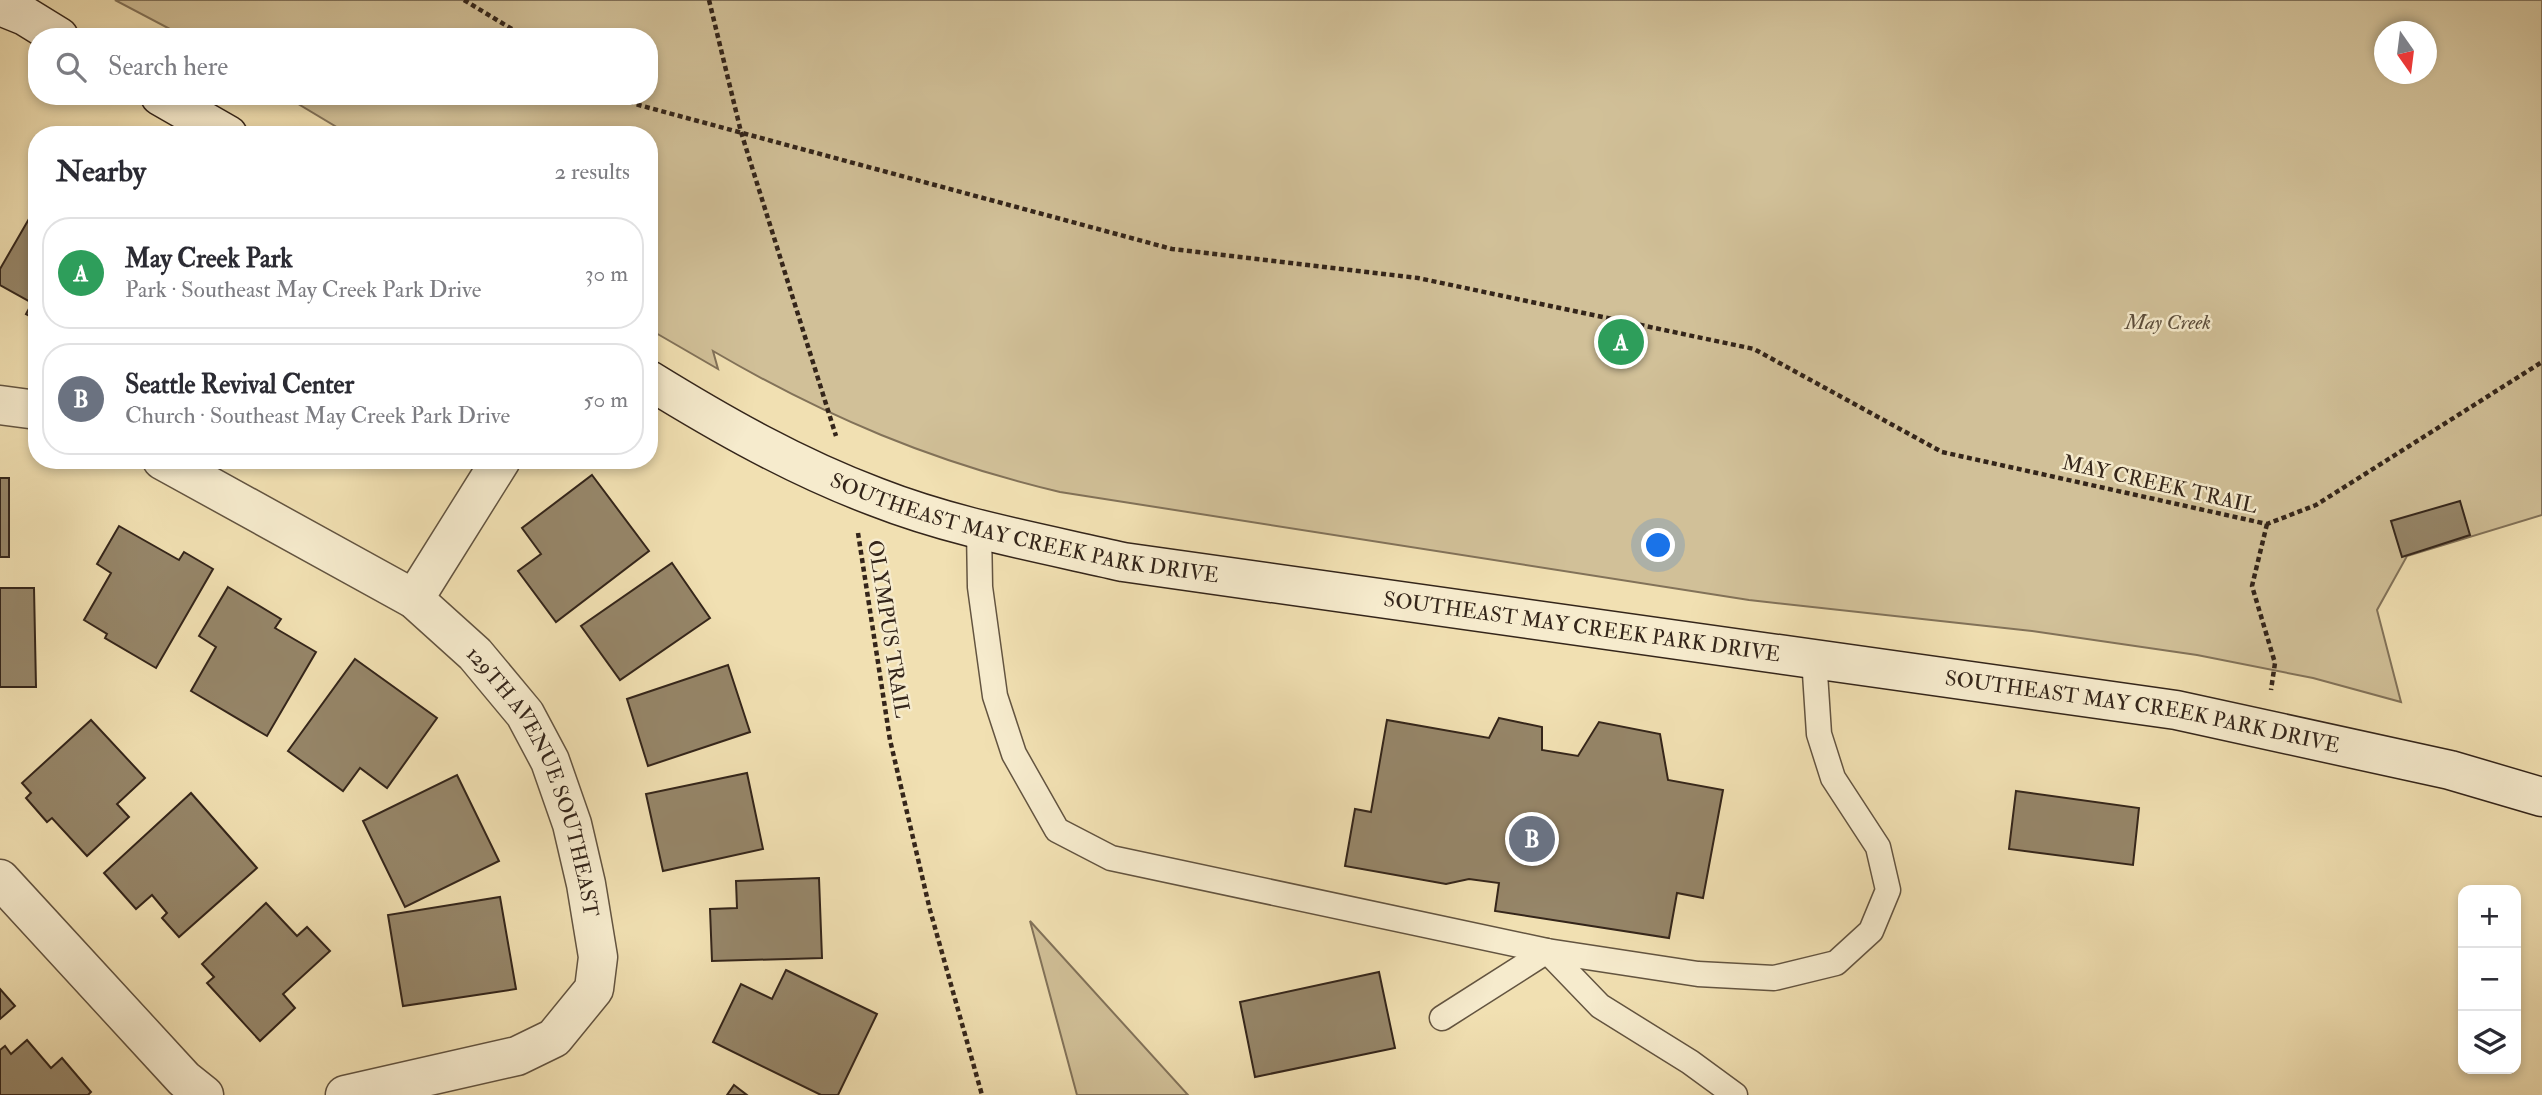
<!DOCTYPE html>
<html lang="en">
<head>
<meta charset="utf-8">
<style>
	:root { --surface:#fff; --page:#f2f2f3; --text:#2b2b33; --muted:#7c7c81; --line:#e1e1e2; --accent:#1a73e8 }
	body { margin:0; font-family:"IM FELL Double Pica",serif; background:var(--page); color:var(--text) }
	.controls { position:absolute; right:21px; bottom:21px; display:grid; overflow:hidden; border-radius:14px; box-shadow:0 4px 10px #0003 }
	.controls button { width:63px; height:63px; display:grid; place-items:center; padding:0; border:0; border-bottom:2px solid var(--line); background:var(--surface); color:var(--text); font:35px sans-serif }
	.compass { position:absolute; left:2374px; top:21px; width:63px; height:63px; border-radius:50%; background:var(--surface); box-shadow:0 4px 10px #0003; rotate:166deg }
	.you { position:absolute; left:1659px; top:546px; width:24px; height:24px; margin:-18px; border:5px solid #fff; border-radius:50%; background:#1a73e8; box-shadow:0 0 0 10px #1a73e833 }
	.badge { display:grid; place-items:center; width:46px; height:46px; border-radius:50%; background:var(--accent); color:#fff; font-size:23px; font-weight:700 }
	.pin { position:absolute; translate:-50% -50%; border:4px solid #fff; box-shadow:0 2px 7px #0006 }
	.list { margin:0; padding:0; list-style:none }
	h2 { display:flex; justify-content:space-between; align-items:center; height:91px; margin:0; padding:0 28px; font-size:30px }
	h2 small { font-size:23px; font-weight:400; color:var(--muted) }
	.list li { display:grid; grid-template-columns:46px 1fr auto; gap:21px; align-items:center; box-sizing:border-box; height:112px; margin:0 14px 14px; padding:0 14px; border:2px solid var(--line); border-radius:28px }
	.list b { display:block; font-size:26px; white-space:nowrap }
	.list p { margin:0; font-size:23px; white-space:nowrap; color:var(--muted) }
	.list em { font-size:23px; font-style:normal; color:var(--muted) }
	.icon { flex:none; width:38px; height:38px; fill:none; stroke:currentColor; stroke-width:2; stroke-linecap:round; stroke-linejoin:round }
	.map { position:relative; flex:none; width:2542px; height:1095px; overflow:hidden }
	.search { position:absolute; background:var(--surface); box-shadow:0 4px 10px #0003; left:28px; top:28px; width:630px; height:77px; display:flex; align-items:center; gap:18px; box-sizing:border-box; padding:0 24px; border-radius:28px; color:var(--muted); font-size:26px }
	.panel { position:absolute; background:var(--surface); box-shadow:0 4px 10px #0003; left:28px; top:126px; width:630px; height:343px; border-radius:28px }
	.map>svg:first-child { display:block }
</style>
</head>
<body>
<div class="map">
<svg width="2542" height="1095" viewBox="0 0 2542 1095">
	<rect width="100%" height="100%" fill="#f1e0b2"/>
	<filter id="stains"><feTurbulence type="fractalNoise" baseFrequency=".00286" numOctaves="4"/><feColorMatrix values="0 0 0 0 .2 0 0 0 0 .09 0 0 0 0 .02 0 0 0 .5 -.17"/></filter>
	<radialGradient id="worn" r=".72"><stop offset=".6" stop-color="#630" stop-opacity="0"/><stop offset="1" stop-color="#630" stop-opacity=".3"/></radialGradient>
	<g fill="#d1c098" stroke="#827259" stroke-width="2" fill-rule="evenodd">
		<path d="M115 0H2542V515L2407 556 2377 610 2401 702 2313 678 2197 655 2032 631 1749 600 1060 492C933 462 826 417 713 351L718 369 649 329V135H350L285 96H649V37H185ZM2384 32H2426V74H2384Z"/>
		<path d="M1030 921 1188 1095H1077Z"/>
	</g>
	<g fill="#968669" stroke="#34251a" stroke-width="2">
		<path d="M37 205V320L26 314 32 303 0 285V269Z"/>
		<path d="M592 475 649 551 556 622 518 571 541 554 522 528Z"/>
		<rect x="0" y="478" width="9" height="79"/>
		<path d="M2460 501 2470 535 2402 557 2391 521Z"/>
		<path d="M119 526 179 560 184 552 213 569 156 668 105 638 107 634 84 620 111 573 97 564Z"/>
		<path d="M672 563 710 618 620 680 581 626Z"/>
		<path d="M228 587 281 619 275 628 316 652 267 736 191 691 216 647 199 636Z"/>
		<path d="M0 588H34L36 687H0Z"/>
		<path d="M355 659 437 718 387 788 360 768 343 791 288 751Z"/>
		<path d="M728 665 750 732 648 766 627 699Z"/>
		<path d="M1499 718 1542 727V750L1578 756 1599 722 1660 734 1668 780 1723 790 1703 898 1677 893 1669 938 1495 911 1499 883 1469 879 1446 884 1345 866 1355 809 1371 812 1387 720 1489 738Z"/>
		<path d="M91 720 145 778 117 804 129 817 87 856 52 818 47 822 26 798 31 793 22 783Z"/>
		<path d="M747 773 763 849 663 871 646 794Z"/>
		<path d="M457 775 499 861 405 907 363 821Z"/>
		<path d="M2016 791 2139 808 2133 865 2009 849Z"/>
		<path d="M191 793 257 868 179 937 162 918 167 913 152 895 136 909 104 873Z"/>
		<path d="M819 878 822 958 712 961 710 909 737 908 736 881Z"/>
		<path d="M500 897 516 989 403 1006 388 915Z"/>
		<path d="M266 903 297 936 307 927 330 951 283 994 295 1008 260 1041 207 983 214 977 202 964Z"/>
		<path d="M786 970 877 1014 838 1095H821L713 1042 741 984 772 999Z"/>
		<path d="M1379 972 1395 1048 1255 1077 1240 1002Z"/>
		<path d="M0 989 15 1006 0 1019Z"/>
		<path d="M27 1040 51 1068 62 1058 91 1092 88 1095H0V1050L5 1046 11 1054Z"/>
		<path d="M734 1085 747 1095H727Z"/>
	</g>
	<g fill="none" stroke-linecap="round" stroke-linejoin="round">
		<defs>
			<g id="lane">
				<path d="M979 529 980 587 995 696 1014 754 1057 830 1111 858 1547 951 1600 1006 1690 1062 1735 1095"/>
				<path d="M1442 1018 1547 951 1698 974 1774 978 1836 963 1871 931 1888 890 1878 847 1833 778 1819 734 1814 658"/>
			</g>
			<g id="street">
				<path d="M0 405 37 410"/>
				<path id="s1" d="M162 460 414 599 475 654 525 714 550 761 572 824 586 884 598 957 594 989 554 1038 517 1056 345 1095"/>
				<path d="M414 599 501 460"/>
				<path d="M0 879 184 1079 204 1095"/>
			</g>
			<g id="secondary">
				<path d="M0 6 25 16 59 37"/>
				<path d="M160 96 228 135"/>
				<path id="s2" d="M649 380C722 425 796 467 876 497 955 528 1041 543 1123 562L2176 710 2450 770 2542 797"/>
			</g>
		</defs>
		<use href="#lane" stroke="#635440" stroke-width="27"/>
		<use href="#street" stroke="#635440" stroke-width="41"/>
		<use href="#secondary" stroke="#34251a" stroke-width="41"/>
		<g stroke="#34251a" stroke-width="4.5" stroke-dasharray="5 3.5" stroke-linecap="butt">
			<path d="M464 0 525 37"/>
			<path d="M709 0 741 132 836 436"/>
			<path d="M622 96 635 104 1172 249 1418 278 1754 349 1942 452 2267 524 2316 505 2542 362"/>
			<path d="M2267 524 2252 586 2275 663 2271 690"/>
			<path d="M858 533 890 740 930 910 982 1095"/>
		</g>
		<use href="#lane" stroke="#f6ebcd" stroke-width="24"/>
		<use href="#street" stroke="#f6ebcd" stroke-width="38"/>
		<use href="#secondary" stroke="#f6ebcd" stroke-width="38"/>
	</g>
	<g text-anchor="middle" stroke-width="5" stroke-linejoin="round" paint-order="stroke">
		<g font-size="21" font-style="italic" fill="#5b4c3a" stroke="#f6ebcd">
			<text x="2168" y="329">May Creek</text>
		</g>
		<g font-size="21" fill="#34251a" stroke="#f6ebcd">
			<text transform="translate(2160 484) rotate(13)" y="7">MAY CREEK TRAIL</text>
			<text dy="7" stroke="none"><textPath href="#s2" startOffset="408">SOUTHEAST MAY CREEK PARK DRIVE</textPath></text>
			<text dy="7" stroke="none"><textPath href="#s2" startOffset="975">SOUTHEAST MAY CREEK PARK DRIVE</textPath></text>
			<text transform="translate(889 629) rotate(81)" y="7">OLYMPUS TRAIL</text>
			<text dy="7" stroke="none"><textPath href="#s2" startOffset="1542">SOUTHEAST MAY CREEK PARK DRIVE</textPath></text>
			<text dy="7" stroke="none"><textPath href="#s1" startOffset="513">129TH AVENUE SOUTHEAST</textPath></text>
		</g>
	</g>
	<rect width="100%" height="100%" filter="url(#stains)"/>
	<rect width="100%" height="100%" fill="url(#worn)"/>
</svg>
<div class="controls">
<button>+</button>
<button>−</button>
<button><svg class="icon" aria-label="layers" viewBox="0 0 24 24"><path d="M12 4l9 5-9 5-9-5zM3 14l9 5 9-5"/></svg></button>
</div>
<svg class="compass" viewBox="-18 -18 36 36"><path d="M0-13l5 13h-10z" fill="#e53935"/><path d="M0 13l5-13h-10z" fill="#7c7c81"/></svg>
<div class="you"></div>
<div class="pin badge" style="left:1621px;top:342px;background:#2e9e5b">A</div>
<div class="pin badge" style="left:1532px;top:839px;background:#6b7280">B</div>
<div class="search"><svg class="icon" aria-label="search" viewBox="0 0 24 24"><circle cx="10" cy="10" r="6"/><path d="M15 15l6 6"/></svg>Search here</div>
<section class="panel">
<h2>Nearby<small>2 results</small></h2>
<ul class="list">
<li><span class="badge" style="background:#2e9e5b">A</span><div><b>May Creek Park</b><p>Park · Southeast May Creek Park Drive</p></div><em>30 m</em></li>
<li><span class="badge" style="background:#6b7280">B</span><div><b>Seattle Revival Center</b><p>Church · Southeast May Creek Park Drive</p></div><em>50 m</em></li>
</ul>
</section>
</div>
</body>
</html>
